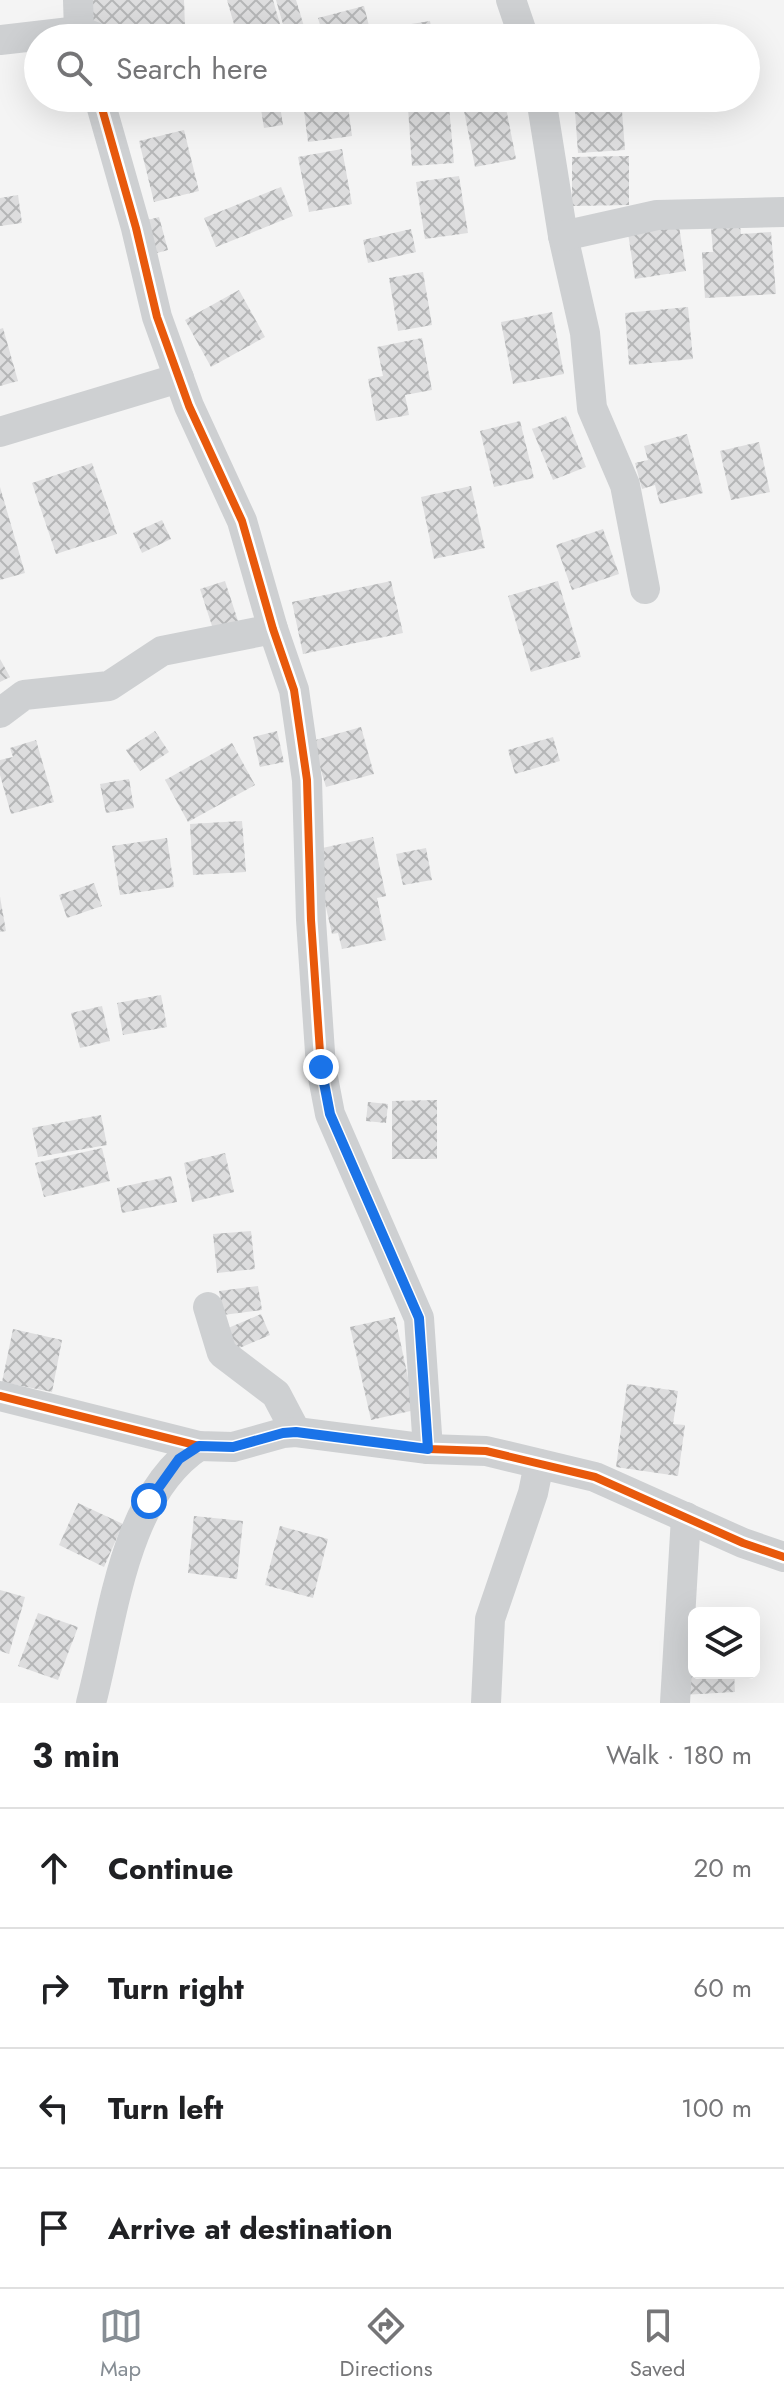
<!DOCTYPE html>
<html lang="en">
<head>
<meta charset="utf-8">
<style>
	:root { --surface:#fff; --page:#f2f2f2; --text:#202124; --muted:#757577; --line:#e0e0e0; --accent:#868d94 }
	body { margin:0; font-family:Jost,sans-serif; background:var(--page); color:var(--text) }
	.controls { position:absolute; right:24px; bottom:24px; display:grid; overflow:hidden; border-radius:12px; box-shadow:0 8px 32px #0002 }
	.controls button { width:72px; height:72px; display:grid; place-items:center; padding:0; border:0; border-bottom:2px solid var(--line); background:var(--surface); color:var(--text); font:40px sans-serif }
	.stop { position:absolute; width:24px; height:24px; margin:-18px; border:6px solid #1a73e8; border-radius:50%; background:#fff }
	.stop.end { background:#1a73e8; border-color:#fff; box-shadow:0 2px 8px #0008 }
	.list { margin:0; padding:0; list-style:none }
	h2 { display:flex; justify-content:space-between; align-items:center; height:104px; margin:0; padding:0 32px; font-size:34px }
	h2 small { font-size:26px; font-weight:400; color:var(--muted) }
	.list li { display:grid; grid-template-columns:52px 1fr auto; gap:24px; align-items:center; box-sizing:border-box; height:120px; padding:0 32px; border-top:2px solid var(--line) }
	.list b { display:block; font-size:30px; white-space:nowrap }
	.list em { font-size:26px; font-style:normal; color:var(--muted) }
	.icon { flex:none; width:44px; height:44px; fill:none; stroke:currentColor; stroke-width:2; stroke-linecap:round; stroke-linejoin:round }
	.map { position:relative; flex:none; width:784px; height:1703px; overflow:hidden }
	.search { position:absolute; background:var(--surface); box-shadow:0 8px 32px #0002; left:24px; right:24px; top:24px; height:88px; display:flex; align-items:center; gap:20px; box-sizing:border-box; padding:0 28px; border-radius:44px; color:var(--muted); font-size:30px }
	.sheet { height:584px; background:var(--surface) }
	nav { display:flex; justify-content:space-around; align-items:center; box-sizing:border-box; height:112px; border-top:2px solid var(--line); background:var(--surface); font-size:22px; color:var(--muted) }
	nav a { display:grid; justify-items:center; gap:4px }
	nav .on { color:var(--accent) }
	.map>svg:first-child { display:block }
</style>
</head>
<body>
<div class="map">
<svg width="784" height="1703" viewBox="0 0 784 1703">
	<defs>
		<pattern id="building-cross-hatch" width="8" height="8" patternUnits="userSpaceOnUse" patternTransform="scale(2)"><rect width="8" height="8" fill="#ddddde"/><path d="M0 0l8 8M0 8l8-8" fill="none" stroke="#b5b6b7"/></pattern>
	</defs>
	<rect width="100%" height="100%" fill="#f4f4f4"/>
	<g fill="url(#building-cross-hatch)">
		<path d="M89 0H184L185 27H89Z"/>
		<path d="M227 0H273L284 38H238Z"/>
		<path d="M276 0H296L306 33 287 38Z"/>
		<path d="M364 6 372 38H324L318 18Z"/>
		<path d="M430 21 433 38H381L380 29Z"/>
		<path d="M574 98H621L625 150 578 153Z"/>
		<path d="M505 103 516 159 475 167 464 111Z"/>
		<path d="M280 106 283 125 264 128 261 109Z"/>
		<path d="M348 106 352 136 308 142 304 111Z"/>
		<path d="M449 106 454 163 412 166 408 108Z"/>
		<path d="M184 130 199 191 154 202 139 141Z"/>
		<path d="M342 149 352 204 309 212 298 157Z"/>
		<path d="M629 156V205L572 206V157Z"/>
		<path d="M459 176 468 233 425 239 416 182Z"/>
		<path d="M281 187 293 216 216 247 204 218Z"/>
		<path d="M18 195 22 223 0 226V198Z"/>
		<path d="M159 217 168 250 146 256 137 223Z"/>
		<path d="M679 226 686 271 635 279 628 233Z"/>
		<path d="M740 226 741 234 771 232 776 294 705 298 702 252H713L711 228Z"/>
		<path d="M411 229 416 252 368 263 363 240Z"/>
		<path d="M423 272 432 325 398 331 389 278Z"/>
		<path d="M239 290 265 337 211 367 185 320Z"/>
		<path d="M688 307 693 359 629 365 625 313Z"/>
		<path d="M552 312 564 374 513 384 501 322Z"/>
		<path d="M3 328 18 381 0 386V329Z"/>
		<path d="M422 338 432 390 405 395 409 415 376 421 368 379 383 376 377 347Z"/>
		<path d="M566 416 586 467 553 480 532 429Z"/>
		<path d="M520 421 534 478 494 487 480 431Z"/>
		<path d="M687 434 703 493 660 504 655 485 642 489 635 463 648 460 644 446Z"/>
		<path d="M759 442 770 492 731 500 720 451Z"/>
		<path d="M92 463 117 534 56 554 32 483Z"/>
		<path d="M471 486 485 548 434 559 421 497Z"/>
		<path d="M0 487 25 573 0 580Z"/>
		<path d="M162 520 171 539 142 553 133 533Z"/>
		<path d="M603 529 619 574 572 590 556 545Z"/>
		<path d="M225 581 239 624 214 632 200 589Z"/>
		<path d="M391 581 403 633 303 654 292 602Z"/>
		<path d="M558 581 581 657 531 672 508 596Z"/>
		<path d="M0 659 10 677 0 682Z"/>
		<path d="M361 727 374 774 326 787 312 741Z"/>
		<path d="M155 731 169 752 140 771 126 750Z"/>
		<path d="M277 731 284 762 260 767 253 737Z"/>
		<path d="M553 737 560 761 515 774 508 750Z"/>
		<path d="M36 740 54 802 11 814 0 775V760L13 757 10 748Z"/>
		<path d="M232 743 255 785 188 822 165 780Z"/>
		<path d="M129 779 134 808 106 813 100 784Z"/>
		<path d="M242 821 246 872 193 875 190 824Z"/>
		<path d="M373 837 386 896 377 898 386 940 342 949 338 933 332 934 313 850Z"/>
		<path d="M167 838 174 887 120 895 112 846Z"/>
		<path d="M426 848 432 880 403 885 396 854Z"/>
		<path d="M94 883 102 906 67 918 59 895Z"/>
		<path d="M0 897 6 931 0 932Z"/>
		<path d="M161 995 167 1027 123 1035 117 1003Z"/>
		<path d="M102 1006 110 1041 80 1048 71 1013Z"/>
		<path d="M437 1100V1159H392V1101Z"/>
		<path d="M368 1102 388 1104 386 1123 366 1121Z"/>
		<path d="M101 1115 107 1145 38 1157 32 1128Z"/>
		<path d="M102 1148 110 1181 44 1197 35 1163Z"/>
		<path d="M225 1153 234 1192 192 1202 184 1163Z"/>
		<path d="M171 1176 177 1202 122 1213 117 1188Z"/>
		<path d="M251 1231 255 1269 217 1273 213 1234Z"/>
		<path d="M258 1286 262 1310 223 1315 219 1291Z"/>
		<path d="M261 1314 270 1335 230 1352 221 1331Z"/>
		<path d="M395 1317 415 1410 371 1420 350 1327Z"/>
		<path d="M13 1329 62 1340 52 1392 2 1382Z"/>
		<path d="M627 1384 678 1391 673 1424 685 1425 678 1476 616 1467Z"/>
		<path d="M78 1503 123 1524 104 1567 59 1545Z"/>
		<path d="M194 1516 243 1521 237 1579 188 1573Z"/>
		<path d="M280 1526 328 1539 313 1598 265 1585Z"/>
		<path d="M0 1590 25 1597 9 1654 0 1651Z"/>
		<path d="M38 1613 78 1627 58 1680 18 1666Z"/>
		<path d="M694 1645V1673H734L735 1692 682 1695 680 1646Z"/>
	</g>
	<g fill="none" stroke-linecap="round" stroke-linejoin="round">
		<g stroke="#ced0d2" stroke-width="30">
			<path d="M78 0 79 31 82 38"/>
			<path d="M511 0 524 38"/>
			<path d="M0 40 79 31 98 38"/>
			<path d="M99 98 136 228 157 317 189 406 242 521 273 629 294 690 307 780 311 920 321 1067 330 1114 419 1318 428 1449"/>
			<path d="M541 98 563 236 585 333 592 408 625 485 645 589"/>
			<path d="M563 236 657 215 784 212"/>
			<path d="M0 432 179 378"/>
			<path d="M0 713 24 695 109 686 162 651 273 629"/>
			<path d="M208 1307 222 1353 276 1394 296 1432"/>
			<path d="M0 1396 199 1446 233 1447 283 1433 296 1432 428 1449 486 1451 595 1477 743 1543 784 1557"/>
			<path d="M91 1703C113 1620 123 1496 199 1446"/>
			<path d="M486 1703 490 1619 533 1493 539 1464"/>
			<path d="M675 1703 686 1517"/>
		</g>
		<defs>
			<g id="cycleway">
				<path d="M99 98 136 228 157 317 189 406 242 521 273 629 294 690 307 780 311 920 321 1067 330 1114 419 1318 428 1449"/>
				<path d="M0 1396 199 1446 233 1447 283 1433 296 1432 428 1449 486 1451 595 1477 743 1543 784 1557"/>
			</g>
		</defs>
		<use href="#cycleway" stroke="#fff" stroke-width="13"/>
		<use href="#cycleway" stroke="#e8590c" stroke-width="8"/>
	</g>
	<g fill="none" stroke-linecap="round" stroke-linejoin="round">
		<path stroke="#1a73e8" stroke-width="10" d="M149 1501 179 1459 199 1446 233 1447 283 1433 296 1432 428 1449 419 1318 330 1114 321 1067"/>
	</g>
</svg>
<div class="controls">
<button><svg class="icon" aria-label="layers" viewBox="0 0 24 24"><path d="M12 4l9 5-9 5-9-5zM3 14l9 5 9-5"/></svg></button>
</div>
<div class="stop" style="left:149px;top:1501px"></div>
<div class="stop end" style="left:321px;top:1067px"></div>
<div class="search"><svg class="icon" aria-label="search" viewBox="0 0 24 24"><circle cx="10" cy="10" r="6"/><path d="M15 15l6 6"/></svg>Search here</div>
</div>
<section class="sheet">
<h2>3 min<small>Walk · 180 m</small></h2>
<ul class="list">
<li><svg class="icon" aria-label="ahead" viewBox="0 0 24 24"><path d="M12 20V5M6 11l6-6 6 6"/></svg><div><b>Continue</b></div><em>20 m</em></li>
<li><svg class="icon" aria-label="right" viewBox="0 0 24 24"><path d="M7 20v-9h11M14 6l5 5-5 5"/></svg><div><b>Turn right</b></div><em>60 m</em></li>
<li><svg class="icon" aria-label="left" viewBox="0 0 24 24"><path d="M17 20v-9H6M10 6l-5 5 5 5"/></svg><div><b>Turn left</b></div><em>100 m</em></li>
<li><svg class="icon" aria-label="arrive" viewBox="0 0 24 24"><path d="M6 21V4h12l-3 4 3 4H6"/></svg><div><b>Arrive at destination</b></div></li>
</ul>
</section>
<nav>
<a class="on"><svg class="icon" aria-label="map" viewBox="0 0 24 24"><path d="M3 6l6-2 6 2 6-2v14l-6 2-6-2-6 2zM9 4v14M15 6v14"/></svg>Map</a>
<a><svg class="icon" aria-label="directions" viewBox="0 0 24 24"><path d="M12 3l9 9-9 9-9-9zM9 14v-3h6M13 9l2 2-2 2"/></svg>Directions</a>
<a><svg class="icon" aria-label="saved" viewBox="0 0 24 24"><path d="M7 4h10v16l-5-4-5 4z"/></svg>Saved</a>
</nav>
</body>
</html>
